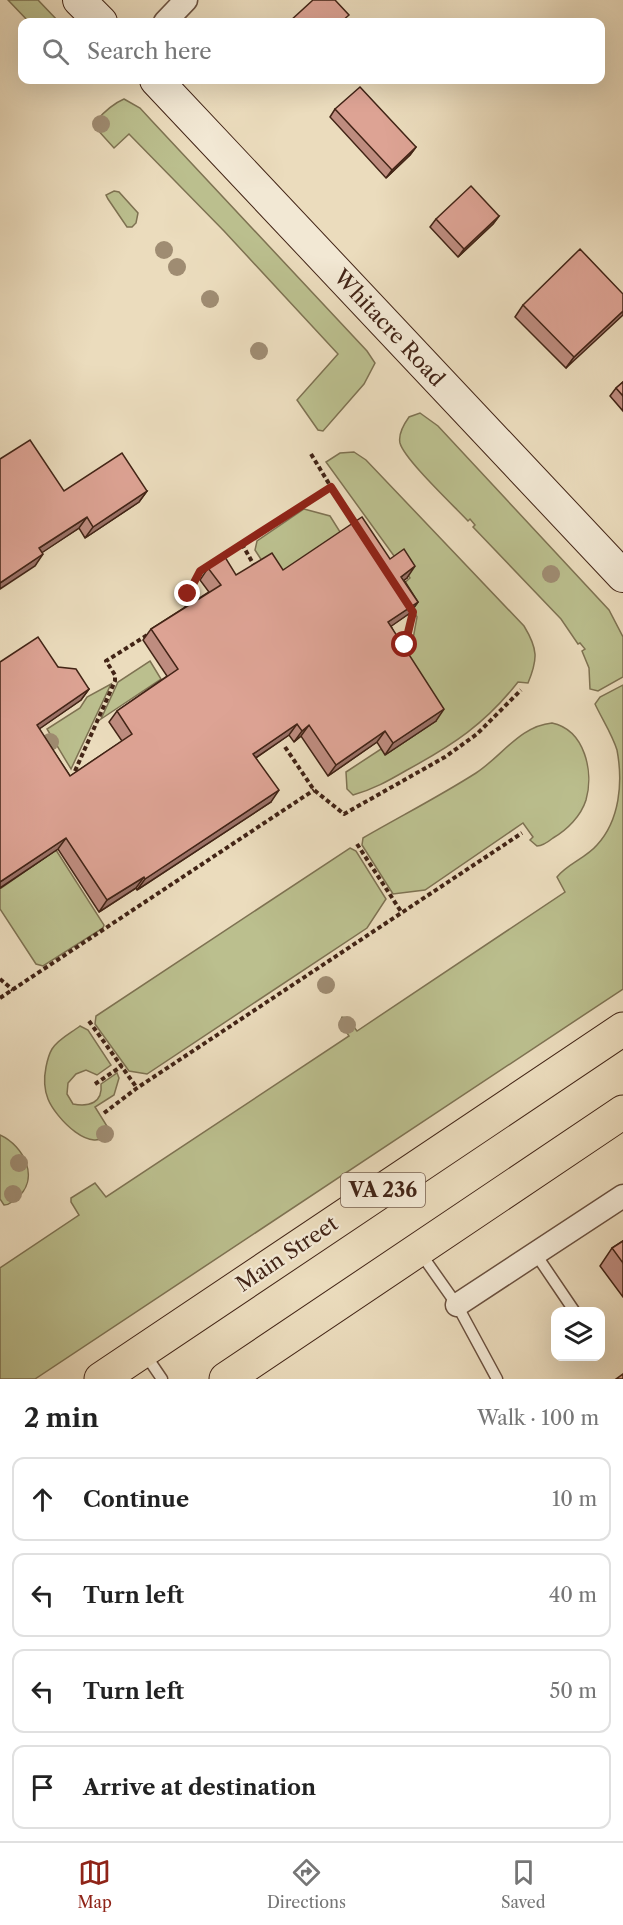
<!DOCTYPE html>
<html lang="en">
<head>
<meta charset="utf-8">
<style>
	:root { --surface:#fff; --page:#f6f6f6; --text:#222; --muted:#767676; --line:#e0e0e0; --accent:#8f2418 }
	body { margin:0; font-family:"Libre Caslon Text",serif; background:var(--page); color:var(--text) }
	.controls { position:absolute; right:18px; bottom:18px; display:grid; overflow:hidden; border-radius:12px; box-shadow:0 6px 24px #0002 }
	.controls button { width:54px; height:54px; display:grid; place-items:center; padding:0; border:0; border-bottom:2px solid var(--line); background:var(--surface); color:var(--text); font:30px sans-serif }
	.stop { position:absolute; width:18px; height:18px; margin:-14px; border:4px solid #8f2418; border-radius:50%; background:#fff }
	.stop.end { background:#8f2418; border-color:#fff; box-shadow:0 2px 6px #0008 }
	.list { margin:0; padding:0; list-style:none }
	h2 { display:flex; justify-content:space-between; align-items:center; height:78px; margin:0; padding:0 24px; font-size:26px }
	h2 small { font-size:20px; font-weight:400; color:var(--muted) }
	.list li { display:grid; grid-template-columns:39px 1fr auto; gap:18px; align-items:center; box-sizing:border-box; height:84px; margin:0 12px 12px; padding:0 12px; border:2px solid var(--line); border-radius:12px }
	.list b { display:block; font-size:22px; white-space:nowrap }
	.list em { font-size:20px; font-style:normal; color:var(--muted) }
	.icon { flex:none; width:33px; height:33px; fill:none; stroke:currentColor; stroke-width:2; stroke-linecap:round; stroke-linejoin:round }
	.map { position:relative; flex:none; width:623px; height:1379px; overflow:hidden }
	.search { position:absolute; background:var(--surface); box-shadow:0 6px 24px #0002; left:18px; right:18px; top:18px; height:66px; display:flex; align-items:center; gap:15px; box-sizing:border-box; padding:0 21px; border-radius:12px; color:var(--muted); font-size:22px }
	.sheet { height:462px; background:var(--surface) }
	nav { display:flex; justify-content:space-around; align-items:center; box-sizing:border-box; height:84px; border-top:2px solid var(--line); background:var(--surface); font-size:16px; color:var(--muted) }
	nav a { display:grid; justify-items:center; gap:3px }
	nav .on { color:var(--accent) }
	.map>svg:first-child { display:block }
</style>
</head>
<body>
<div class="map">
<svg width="623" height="1379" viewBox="0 0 623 1379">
	<rect width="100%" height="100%" fill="#ebdcbd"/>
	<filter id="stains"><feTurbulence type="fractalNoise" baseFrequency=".00333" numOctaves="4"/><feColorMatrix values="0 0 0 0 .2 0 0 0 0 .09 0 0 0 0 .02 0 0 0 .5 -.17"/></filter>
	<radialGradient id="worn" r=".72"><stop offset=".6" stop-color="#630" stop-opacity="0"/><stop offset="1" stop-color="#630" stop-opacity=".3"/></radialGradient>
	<g fill="#bbbf8e" stroke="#7e7252" stroke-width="1.5">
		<path d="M8 0H38L59 22H29Z"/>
		<path d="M124 99 140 108 151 120 367 351 375 363 364 384 323 431 318 430 297 400 338 354 224 231 129 134 114 148 95 127V122C103 113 112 104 124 99Z"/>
		<path d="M114 191 119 192 138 213 136 223 132 227H127L108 199 106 195Z"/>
		<path d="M420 413 438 426 609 610 623 637V677L598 691 590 689 589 668 582 651 585 649 580 643 578 644 561 619 473 527 475 525 470 519 468 521C454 506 404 459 400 443 398 434 404 424 409 417Z"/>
		<path d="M354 452 366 460 524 626C538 649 538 659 528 683L518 682C485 724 453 745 407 770 388 781 374 789 353 795L347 789 346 772 381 749 386 754 398 662 411 650 417 617 400 587 410 578 326 462 340 453Z"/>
		<path d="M304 509 330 516 342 535 275 581 255 550 257 541Z"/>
		<path d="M150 661 161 679 101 719 118 682Z"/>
		<path d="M111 684 71 769 47 729 80 708 87 697Z"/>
		<path d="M623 685V989L35 1379H0V1268L79 1215 71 1202V1198L95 1183 106 1197 349 1036 340 1022 342 1017 347 1018 357 1031 565 892 557 877C567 864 586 858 597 845 620 820 623 782 617 750 612 734 602 719 595 704L600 697Z"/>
		<path d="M552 723C585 730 594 772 586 800 581 816 567 830 553 838 548 842 543 846 537 846L530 840 533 837 523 823 425 890 393 894 362 845 363 838C401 816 440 796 476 773 502 756 520 726 552 723Z"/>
		<path d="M350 848 356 851 386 899 367 928 147 1074 129 1071 95 1024 96 1016Z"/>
		<path d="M56 850 104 925 103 928 43 966 36 964 0 909V889Z"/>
		<path d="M80 1026 88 1030 111 1065 97 1075 86 1070 76 1074 68 1083 67 1094 73 1104C89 1107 103 1103 101 1084L117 1073 119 1078 114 1095 95 1107 110 1131C93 1158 55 1117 48 1099 44 1089 44 1077 46 1067 47 1062 49 1054 52 1049 58 1039 71 1033 80 1026Z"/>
		<path d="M0 1135C24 1146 41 1179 16 1199 11 1202 10 1205 4 1205L0 1199Z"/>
	</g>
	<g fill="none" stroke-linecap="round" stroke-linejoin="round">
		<defs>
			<g id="lane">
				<path d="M419 1251 457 1305 497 1379"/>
				<path d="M535 1253 575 1312"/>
				<path d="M145 1354 162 1379"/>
			</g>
			<g id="street">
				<path d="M165 22 186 0"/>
				<path d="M457 1305 623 1196"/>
			</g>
			<g id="secondary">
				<path d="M79 0 101 22"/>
				<path d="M156 80 623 576"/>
			</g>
			<g id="primary">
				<path d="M101 1379 623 1029"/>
				<path d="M226 1379 623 1112"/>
			</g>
		</defs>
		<use href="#lane" stroke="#6c5240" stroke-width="13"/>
		<use href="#street" stroke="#6c5240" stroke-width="25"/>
		<use href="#secondary" stroke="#422416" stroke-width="34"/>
		<use href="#primary" stroke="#422416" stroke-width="35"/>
		<g stroke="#422416" stroke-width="4" stroke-dasharray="4.5 3" stroke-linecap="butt">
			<path d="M311 454 331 487"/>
			<path d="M242 544 255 567"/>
			<path d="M186 610 188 594 200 571 331 487 356 526"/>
			<path d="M400 650 405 645 413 612 410 607"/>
			<path d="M285 747 314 790 344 814 445 757 477 734 521 690"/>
			<path d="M75 771 115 681V675L106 661 149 634"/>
			<path d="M357 844 402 913"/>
			<path d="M0 979 13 990"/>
			<path d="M0 998 314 790"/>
			<path d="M89 1021 137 1088"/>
			<path d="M95 1084 122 1066"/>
			<path d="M104 1113 137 1088 522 833"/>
		</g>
		<use href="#lane" stroke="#f2e8d4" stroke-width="10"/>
		<use href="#street" stroke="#f2e8d4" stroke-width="22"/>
		<use href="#secondary" stroke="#f2e8d4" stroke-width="32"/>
		<use href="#primary" stroke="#ebdcbd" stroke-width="33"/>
	</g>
	<g fill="#9f8c72">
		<circle cx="101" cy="124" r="9"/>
		<circle cx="164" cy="250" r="9"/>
		<circle cx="177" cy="267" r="9"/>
		<circle cx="210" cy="299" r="9"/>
		<circle cx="259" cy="351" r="9"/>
		<circle cx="551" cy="574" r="9"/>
		<circle cx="50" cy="742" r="9"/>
		<circle cx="326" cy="985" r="9"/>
		<circle cx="347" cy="1025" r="9"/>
		<circle cx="105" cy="1134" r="9"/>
		<circle cx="19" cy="1163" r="9"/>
		<circle cx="13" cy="1194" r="9"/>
	</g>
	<g fill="#be8c7f" stroke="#422416" stroke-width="1.5">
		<path d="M335 109 416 147 410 155 386 178 330 117Z"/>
		<path d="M499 216 493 224 458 257 430 227 436 219Z"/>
		<path d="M623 294 566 368 515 317 523 305Z"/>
		<path d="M623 382V411L610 396 616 388Z"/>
		<path d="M64 491H147L139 502 85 538 79 528 42 552 35 566Z"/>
		<path d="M390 559 407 578 404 580 418 602 410 613 391 626 436 721 385 755 377 742 328 776 301 736 294 742 289 735 256 758 271 802 137 890 136 888 99 912 58 849 0 888V662L58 667 89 689 81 700 39 729 70 776 122 741 109 722 117 711 167 676 143 640 151 629 209 592 200 580 208 568 236 575Z"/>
		<path d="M623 1241V1297L600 1266 612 1248Z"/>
	</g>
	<g fill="#9b7268" stroke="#422416" stroke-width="1.5">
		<path d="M416 147 410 155 386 178 392 170Z"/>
		<path d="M499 216 493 224 458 257 464 249Z"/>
		<path d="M623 311V315L566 368 574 357Z"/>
		<path d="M147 491 139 502 85 538 93 527Z"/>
		<path d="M87 517 79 528 31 560 39 548Z"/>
		<path d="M43 554 35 566 0 589V583Z"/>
		<path d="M415 566 407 578 393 588 401 577Z"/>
		<path d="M418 602 410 613 380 634 388 622Z"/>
		<path d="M89 689 81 700 29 736 37 725Z"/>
		<path d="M444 709 436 721 385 755 393 743Z"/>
		<path d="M297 724 289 735 245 765 253 754Z"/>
		<path d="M309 725 301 736 294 742 302 731Z"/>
		<path d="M385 731 377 742 328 776 336 765Z"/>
		<path d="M279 790 271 802 137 890 145 879Z"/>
		<path d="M66 838 58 849 0 888V882Z"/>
		<path d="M144 877 136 888 99 912 107 900Z"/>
	</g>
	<g fill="#dda394" stroke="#422416" stroke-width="1.5">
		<path d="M313 0H335L349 15 341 22H289Z"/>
		<path d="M360 87 416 147 392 170 335 109Z"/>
		<path d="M471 186 499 216 464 249 436 219Z"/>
		<path d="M580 249 623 294V311L574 357 523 305Z"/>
		<path d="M623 382V396L616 388Z"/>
		<path d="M30 440 64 491 122 453 147 491 93 527 87 517 39 548 43 554 0 583V459Z"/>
		<path d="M362 517 390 559 404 549 415 566 401 577 418 602 388 622 444 709 393 743 385 731 336 765 309 725 302 731 297 724 253 754 279 790 145 879 144 877 107 900 66 838 0 882V662L38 637 58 667 76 669 89 689 37 725 70 776 132 734 117 711 178 669 151 629 221 585 208 568 225 557 236 575 272 553 283 570Z"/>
		<path d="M623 1241V1263L612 1248Z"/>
		<path d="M623 1374V1379H616Z"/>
	</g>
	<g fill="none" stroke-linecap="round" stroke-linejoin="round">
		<path stroke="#8f2418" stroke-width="8" d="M188 594 200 571 331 487 413 612 405 645"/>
	</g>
	<g text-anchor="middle" stroke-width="4.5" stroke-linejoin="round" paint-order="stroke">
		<rect fill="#f2e8d4" stroke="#775f4f" stroke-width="1.5" x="341" y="1173" width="84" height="34" rx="4.5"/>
		<g font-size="20" font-weight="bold" fill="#422416">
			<text x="383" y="1197">VA 236</text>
		</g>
		<g font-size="21" fill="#422416" stroke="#f2e8d4">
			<text transform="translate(389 328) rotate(47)" y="7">Whitacre Road</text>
			<text transform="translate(287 1254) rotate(-34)" y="7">Main Street</text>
		</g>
	</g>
	<rect width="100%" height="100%" filter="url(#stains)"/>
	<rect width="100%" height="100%" fill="url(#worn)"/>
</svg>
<div class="controls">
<button><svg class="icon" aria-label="layers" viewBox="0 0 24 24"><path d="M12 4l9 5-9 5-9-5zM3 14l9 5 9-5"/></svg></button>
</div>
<div class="stop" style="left:405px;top:645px"></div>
<div class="stop end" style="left:188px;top:594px"></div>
<div class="search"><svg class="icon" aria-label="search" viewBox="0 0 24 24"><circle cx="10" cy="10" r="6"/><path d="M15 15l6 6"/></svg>Search here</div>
</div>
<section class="sheet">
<h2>2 min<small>Walk · 100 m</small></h2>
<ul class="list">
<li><svg class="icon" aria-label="ahead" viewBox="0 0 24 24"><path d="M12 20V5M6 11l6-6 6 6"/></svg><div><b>Continue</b></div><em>10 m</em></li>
<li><svg class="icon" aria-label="left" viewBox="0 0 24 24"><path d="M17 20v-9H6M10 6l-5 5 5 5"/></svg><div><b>Turn left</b></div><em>40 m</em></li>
<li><svg class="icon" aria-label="left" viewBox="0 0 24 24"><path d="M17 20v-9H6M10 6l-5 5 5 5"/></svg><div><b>Turn left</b></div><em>50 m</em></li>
<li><svg class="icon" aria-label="arrive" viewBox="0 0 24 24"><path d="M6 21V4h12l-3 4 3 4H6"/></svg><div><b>Arrive at destination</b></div></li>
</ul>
</section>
<nav>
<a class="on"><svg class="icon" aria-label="map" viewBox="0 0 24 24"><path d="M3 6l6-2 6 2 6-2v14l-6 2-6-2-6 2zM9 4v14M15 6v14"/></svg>Map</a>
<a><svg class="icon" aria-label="directions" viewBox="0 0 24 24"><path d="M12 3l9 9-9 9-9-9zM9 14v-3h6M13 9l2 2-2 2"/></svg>Directions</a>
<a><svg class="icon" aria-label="saved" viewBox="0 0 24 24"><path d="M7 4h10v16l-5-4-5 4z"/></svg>Saved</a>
</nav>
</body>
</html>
